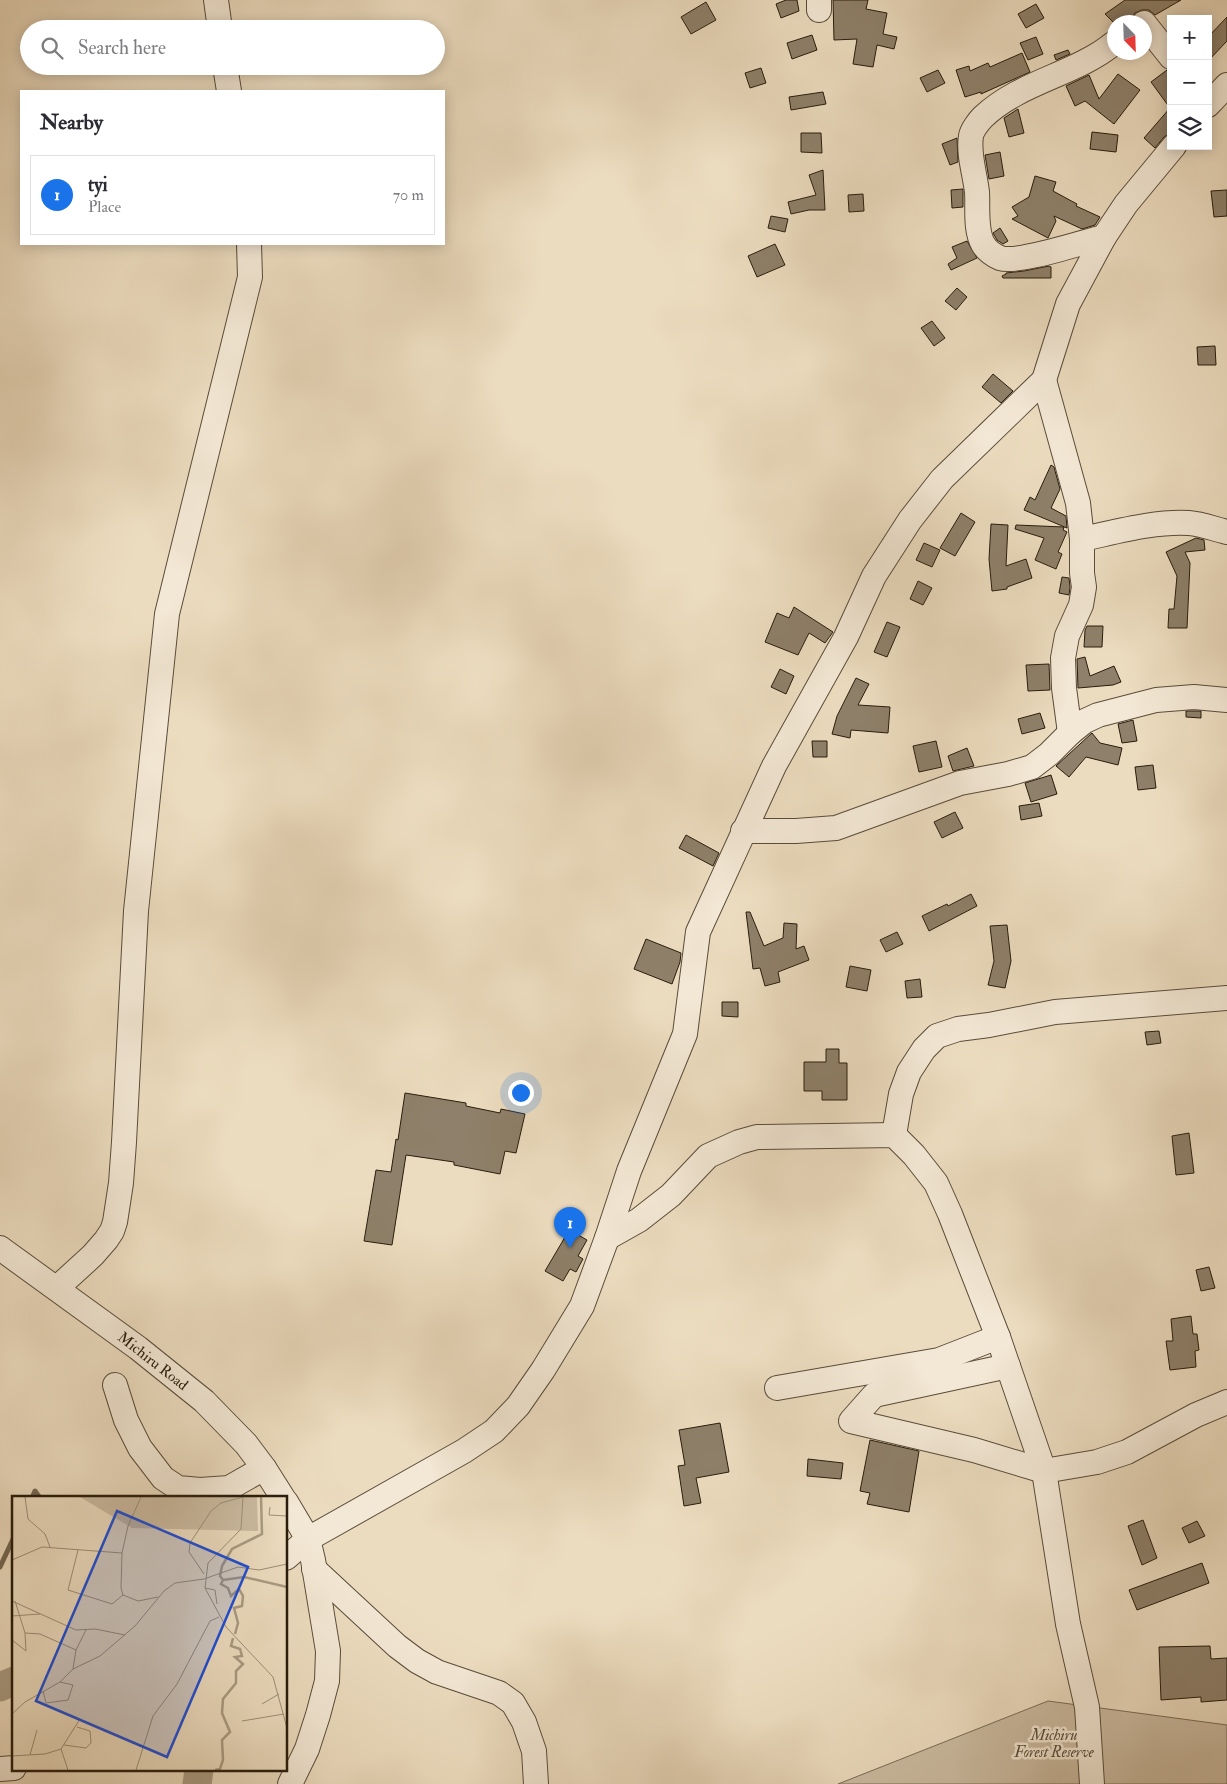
<!DOCTYPE html>
<html lang="en">
<head>
<meta charset="utf-8">
<style>
	:root { --surface:#fff; --page:#f7f7f7; --text:#2b2b33; --muted:#7c7c81; --line:#e1e1e2; --accent:#1a73e8 }
	body { margin:0; font-family:"IM FELL Double Pica",serif; background:var(--page); color:var(--text) }
	.controls { position:absolute; right:15px; top:15px; display:grid; overflow:hidden; border-radius:0px; box-shadow:0 2px 12px #0003 }
	.controls button { width:45px; height:45px; display:grid; place-items:center; padding:0; border:0; border-bottom:1px solid var(--line); background:var(--surface); color:var(--text); font:25px sans-serif }
	.compass { position:absolute; left:1107px; top:15px; width:45px; height:45px; border-radius:50%; background:var(--surface); box-shadow:0 2px 12px #0003; rotate:157deg }
	.you { position:absolute; left:520px; top:1092px; width:18px; height:18px; margin:-12px; border:4px solid #fff; border-radius:50%; background:#1a73e8; box-shadow:0 0 0 8px #1a73e833 }
	.badge { display:grid; place-items:center; width:32px; height:32px; border-radius:50%; background:var(--accent); color:#fff; font-size:16px; font-weight:700 }
	.pin { position:absolute; translate:-50% -41px; filter:drop-shadow(0 1px 2px #0008) }
	.pin::after { content:''; position:absolute; top:26px; width:18px; height:15px; background:inherit; clip-path:polygon(0 0,100% 0,50% 100%) }
	.list { margin:0; padding:0; list-style:none }
	h2 { display:flex; justify-content:space-between; align-items:center; height:65px; margin:0; padding:0 20px; font-size:21px }
	h2 small { font-size:16px; font-weight:400; color:var(--muted) }
	.list li { display:grid; grid-template-columns:32px 1fr auto; gap:15px; align-items:center; box-sizing:border-box; height:80px; margin:0 10px 10px; padding:0 10px; border:1px solid var(--line); border-radius:0px }
	.list b { display:block; font-size:19px; white-space:nowrap }
	.list p { margin:0; font-size:16px; white-space:nowrap; color:var(--muted) }
	.list em { font-size:16px; font-style:normal; color:var(--muted) }
	.icon { flex:none; width:28px; height:28px; fill:none; stroke:currentColor; stroke-width:2; stroke-linecap:round; stroke-linejoin:round }
	.map { position:relative; flex:none; width:1227px; height:1784px; overflow:hidden }
	.search { position:absolute; background:var(--surface); box-shadow:0 2px 12px #0003; left:20px; top:20px; width:425px; height:55px; display:flex; align-items:center; gap:12px; box-sizing:border-box; padding:0 18px; border-radius:28px; color:var(--muted); font-size:19px }
	.panel { position:absolute; background:var(--surface); box-shadow:0 2px 12px #0003; left:20px; top:90px; width:425px; height:155px; border-radius:0px }
	.map>svg:first-child { display:block }
</style>
</head>
<body>
<div class="map">
<svg width="1227" height="1784" viewBox="0 0 1227 1784">
	<rect width="100%" height="100%" fill="#ecdcbf"/>
	<filter id="stains"><feTurbulence type="fractalNoise" baseFrequency=".004" numOctaves="4"/><feColorMatrix values="0 0 0 0 .2 0 0 0 0 .09 0 0 0 0 .02 0 0 0 .5 -.17"/></filter>
	<radialGradient id="worn" r=".72"><stop offset=".6" stop-color="#630" stop-opacity="0"/><stop offset="1" stop-color="#630" stop-opacity=".3"/></radialGradient>
	<path fill="#cbbba1" stroke="#7a6c57" d="M1048 1701 1227 1725V1784H838Z"/>
	<g fill="none" stroke-linecap="round" stroke-linejoin="round">
		<g stroke="#756853" stroke-width="5">
			<path d="M32 1498 35 1491 40 1498"/>
			<path d="M0 1567 14 1537"/>
		</g>
		<g stroke="#a99b82" stroke-width="29">
			<path d="M0 1687 14 1681"/>
			<path d="M197 1784 199 1770"/>
		</g>
	</g>
	<g fill="#8e806a" stroke="#281c0d">
		<path d="M786 0H797L799 11 781 18 776 4Z"/>
		<path d="M833 0H868L866 9 887 13 883 34 897 37 894 49 877 45 873 67 853 64 857 39 834 40Z"/>
		<path d="M1125 0H1181L1155 15 1149 10H1142L1135 13 1129 22H1113L1105 14Z"/>
		<path d="M706 2 716 20 691 34 681 17Z"/>
		<path d="M1036 4 1044 18 1026 28 1018 14Z"/>
		<path d="M1227 17V41L1208 61V37Z"/>
		<path d="M812 35 817 50 792 59 787 43Z"/>
		<path d="M1036 37 1043 54 1028 60 1020 43Z"/>
		<path d="M1068 50 1070 54 1056 60 1054 55Z"/>
		<path d="M1022 53 1030 72 981 94V92L965 97 956 70 969 66 970 71 988 63 990 67Z"/>
		<path d="M761 68 766 83 750 88 745 73Z"/>
		<path d="M938 70 945 83 927 92 920 78Z"/>
		<path d="M1167 70H1171V133L1164 137 1155 148 1144 138 1170 108 1151 82Z"/>
		<path d="M1118 74 1140 90 1114 124 1085 101 1075 106 1066 86 1089 75 1099 99Z"/>
		<path d="M823 92 826 104 791 110 789 97Z"/>
		<path d="M1018 109 1024 133 1009 137 1004 118Z"/>
		<path d="M1092 132 1118 135 1116 152 1090 149Z"/>
		<path d="M801 133H821L822 153 801 152Z"/>
		<path d="M957 138 958 162 950 165 942 144Z"/>
		<path d="M1000 152 1004 176 989 179 985 155Z"/>
		<path d="M823 170 825 210H809L791 214 788 202 816 195 809 175Z"/>
		<path d="M1035 176 1056 182 1053 191 1077 204 1076 206 1100 217 1095 225 1082 229 1054 216 1056 221 1048 238 1012 219 1018 216 1012 207 1029 197Z"/>
		<path d="M963 189V207L952 208 951 190Z"/>
		<path d="M1227 190V216L1214 217 1211 191Z"/>
		<path d="M863 194 864 211 849 212 848 195Z"/>
		<path d="M771 216 788 219 785 232 768 228Z"/>
		<path d="M1000 228 1008 241 1003 244 997 240 993 233Z"/>
		<path d="M967 241 977 258 951 270 948 264 957 258 952 247Z"/>
		<path d="M775 244 785 265 757 277 748 256Z"/>
		<path d="M1049 266 1051 267V278H1003L1002 276 1006 274V273L1024 271Z"/>
		<path d="M957 288 967 297 956 310 945 301Z"/>
		<path d="M932 321 945 338 934 346 921 328Z"/>
		<path d="M1215 346 1216 365H1198L1197 347Z"/>
		<path d="M993 374 1013 391 1001 403 982 387Z"/>
		<path d="M1051 465 1054 467 1060 489 1051 508 1066 516 1067 528 1024 510 1030 497 1035 500Z"/>
		<path d="M961 513 975 522 955 556 940 548Z"/>
		<path d="M991 524 1008 525 1006 566 1026 559 1032 578 1007 587V589L992 591 989 559Z"/>
		<path d="M1016 525 1064 527 1063 530 1067 532 1058 552 1062 554 1056 569 1035 560 1044 538 1015 529Z"/>
		<path d="M1196 538 1204 540 1205 550 1185 552 1190 563 1187 628H1168L1169 609H1174L1177 576 1166 552Z"/>
		<path d="M924 543 940 550 932 567 916 560Z"/>
		<path d="M1062 577 1069 578 1070 587 1069 595 1059 593Z"/>
		<path d="M918 581 932 588 923 605 910 599Z"/>
		<path d="M794 607 833 632 825 643 809 633 798 655 765 642 777 613 789 618Z"/>
		<path d="M887 622 900 627 887 657 874 652Z"/>
		<path d="M1087 626H1103L1102 647H1084L1085 630Z"/>
		<path d="M1085 657 1090 676 1114 666 1121 682 1113 685 1078 688 1077 659Z"/>
		<path d="M1049 664 1050 690 1028 691 1026 665Z"/>
		<path d="M780 669 794 676 786 694 771 687Z"/>
		<path d="M856 678 869 684 858 705 890 707 888 733 851 730 850 738 832 734 837 716Z"/>
		<path d="M1186 711H1201V718L1186 717Z"/>
		<path d="M1040 713 1045 728 1022 734 1018 719Z"/>
		<path d="M1133 720 1137 741 1122 743 1118 724Z"/>
		<path d="M1092 733 1100 743 1122 748 1118 765 1086 757 1069 777 1056 766Z"/>
		<path d="M812 741H827V757H813Z"/>
		<path d="M936 741 942 767 919 772 913 746Z"/>
		<path d="M967 748 974 766 953 771 948 756Z"/>
		<path d="M1153 765 1156 788 1138 790 1135 767Z"/>
		<path d="M1051 775 1057 794 1031 802 1025 783Z"/>
		<path d="M1039 803 1042 816 1021 820 1019 806Z"/>
		<path d="M955 812 963 828 942 838 934 822Z"/>
		<path d="M686 835 719 853 713 866 679 848Z"/>
		<path d="M971 894 977 906 929 931 922 916 947 904 948 906Z"/>
		<path d="M746 912H750L764 946 783 938 784 923 797 924 796 949 804 946 809 960 778 972 780 982 765 986 760 968 753 969Z"/>
		<path d="M1007 925 1011 961 1005 988 988 985 994 961 990 926Z"/>
		<path d="M897 932 903 944 886 952 880 940Z"/>
		<path d="M646 939 681 953 680 962 672 984 634 969Z"/>
		<path d="M850 966 871 970 867 991 846 987Z"/>
		<path d="M920 979 922 997 907 998 905 981Z"/>
		<path d="M722 1002H738V1017L722 1016Z"/>
		<path d="M1159 1031 1161 1043 1147 1045 1145 1032Z"/>
		<path d="M826 1049H839V1063H847V1100H822V1091H804V1062H826Z"/>
		<path d="M405 1093 466 1103V1106L500 1113 501 1109 525 1114 516 1153 505 1151 500 1174 454 1165V1162L406 1155 392 1245 364 1241 376 1170 391 1172 396 1139 398 1140Z"/>
		<path d="M1189 1133 1194 1173 1176 1175 1172 1136Z"/>
		<path d="M568 1232H573L587 1240 578 1256 583 1259 576 1272 570 1269 563 1281 545 1271Z"/>
		<path d="M1209 1267 1215 1288 1201 1291 1196 1270Z"/>
		<path d="M1191 1316 1193 1334H1197L1199 1350 1195 1351 1196 1367 1170 1370 1166 1341H1173L1171 1319Z"/>
		<path d="M720 1423 729 1472 696 1478 701 1503 684 1506 678 1466 685 1465 679 1430Z"/>
		<path d="M870 1440 919 1451 909 1512 867 1504 870 1493 860 1491Z"/>
		<path d="M808 1459 843 1463 841 1479 807 1476Z"/>
		<path d="M1143 1520 1157 1558 1142 1565 1128 1526Z"/>
		<path d="M1197 1521 1205 1536 1189 1543 1182 1528Z"/>
		<path d="M1202 1563 1209 1583 1137 1610 1129 1590Z"/>
		<path d="M1210 1646 1211 1659 1227 1658V1700L1201 1702V1697L1161 1700 1159 1647Z"/>
	</g>
	<g fill="none" stroke-linecap="round" stroke-linejoin="round">
		<defs>
			<g id="minor">
				<path d="M216 0 220 29"/>
				<path d="M819 0V10"/>
				<path d="M1144 23 1171 57"/>
				<path d="M225 66 229 91"/>
				<path d="M1208 105 1227 85"/>
				<path d="M1104 237C1082 242 1019 264 1000 258 993 255 987 251 983 244 975 230 978 208 977 192 975 174 968 154 971 136 972 130 979 121 983 117 1021 81 1075 75 1114 43"/>
				<path d="M1044 380 1078 503 1082 539V573L1084 587 1081 605 1067 636 1063 658 1064 688 1070 733"/>
				<path d="M1082 539C1116 532 1154 521 1189 523 1202 524 1214 529 1227 532"/>
				<path d="M743 831H796L836 828 960 783 1008 774 1032 767 1049 754 1070 733 1085 721 1098 715 1156 700 1194 697 1227 700"/>
				<path d="M894 1135 901 1094 909 1072 924 1049 937 1036 958 1029 989 1025 1055 1012 1227 998"/>
				<path d="M607 1238 639 1220 671 1195 708 1156 739 1142 757 1137 894 1135 914 1155 936 1183 950 1214 998 1337 1044 1471 1068 1624 1087 1707 1092 1784"/>
				<path d="M0 1248 138 1348 204 1401 246 1444 264 1468 283 1498"/>
				<path d="M57 1288 93 1255 106 1240 112 1231 115 1222 121 1183 124 1142 136 911 167 614 250 277 249 244"/>
				<path d="M1008 1366 874 1395 851 1421 974 1450 1044 1471 1097 1462 1127 1452 1196 1415 1227 1402"/>
				<path d="M115 1385 126 1420 140 1448 163 1478 178 1488 200 1490 229 1488 264 1468"/>
				<path d="M777 1388 939 1360 998 1337"/>
				<path d="M286 1502 308 1539 313 1560 328 1651 327 1681 318 1715 307 1749 290 1784"/>
				<path d="M286 1558 308 1539 464 1451 494 1431 518 1406 543 1370 582 1306 607 1238 629 1171 685 1034 698 932 774 766 846 637 874 576 910 520 942 479 1044 380 1068 304 1104 237 1126 204 1174 146"/>
				<path d="M314 1569 397 1646 417 1661 437 1672 499 1693 513 1703 524 1722 534 1751 536 1784"/>
				<path d="M0 1769 14 1768"/>
			</g>
		</defs>
		<use href="#minor" stroke="#594c3a" stroke-width="26"/>
		<use href="#minor" stroke="#f3e8d5" stroke-width="24"/>
	</g>
	<g text-anchor="middle" stroke-width="5" stroke-linejoin="round" paint-order="stroke">
		<g font-size="15" fill="#281c0d" stroke="#f3e8d5">
			<text transform="translate(153 1361) rotate(38)" y="5">Michiru Road</text>
		</g>
		<g font-size="15" font-style="italic" fill="#594c39" stroke="#f3e8d5">
			<text x="1054" y="1740">Michiru<tspan x="1054" dy="17">Forest Reserve</tspan></text>
		</g>
	</g>
	<g transform="translate(12 1496)">
		<rect width="275" height="275" fill="#ecdcbf"/>
		<path d="M68 1H245L246 35 120 32Z" fill="#cbbba1"/>
		<path fill="none" stroke="#a99b82" stroke-width="2.5" d="M249 1 250 38 220 53 210 70 208 80 211 84 232 81 275 91M211 84 209 88 216 92 219 100 227 93 231 100 230 110 222 112 226 127 223 138M203 274 208 273 211 264 210 244 218 236 210 217 211 203 224 187V175L231 168 223 161 230 160 228 153 219 150 221 142"/>
		<path fill="none" stroke="#9e8f78" stroke-width="1" d="M13 1 16 23 33 38 38 51M129 1 116 30 110 57 109 92 111 99 126 105 146 101M231 1 229 33 196 67 193 92 214 131 261 181 275 232M258 11 257 19 275 20M66 54 56 94 100 108 111 99M0 64 30 51 110 57M192 78 177 56 178 47 199 15 209 7 231 1M193 92 203 94 205 108M0 105 64 134 83 133 113 139M0 120 28 118M13 137 28 138 64 154M0 144 14 155 13 137 3 105M61 173 64 154 74 134M31 195 34 207 56 204 61 189 48 186M250 208 267 198M0 218 13 206 48 186 61 173 88 160 123 130 152 95 163 87 192 83 226 71 247 74 275 68M230 225 272 218M52 249 74 252 79 247 78 235 65 231M49 253 56 274M18 259 25 234M0 260 33 258 49 253 68 223M124 274 141 220 165 188 198 125 207 121"/>
		<path fill="#1d4ed8" fill-opacity="0.15" stroke="#1d4ed8" stroke-width="2.5" d="M105 15 236 71 155 261 24 205Z"/>
		<rect width="275" height="275" fill="none" stroke="#281c0d" stroke-width="2.5"/>
	</g>
	<rect width="100%" height="100%" filter="url(#stains)"/>
	<rect width="100%" height="100%" fill="url(#worn)"/>
</svg>
<div class="controls">
<button>+</button>
<button>−</button>
<button><svg class="icon" aria-label="layers" viewBox="0 0 24 24"><path d="M12 4l9 5-9 5-9-5zM3 14l9 5 9-5"/></svg></button>
</div>
<svg class="compass" viewBox="-18 -18 36 36"><path d="M0-13l5 13h-10z" fill="#e53935"/><path d="M0 13l5-13h-10z" fill="#7c7c81"/></svg>
<div class="you"></div>
<div class="pin badge" style="left:570px;top:1248px">1</div>
<div class="search"><svg class="icon" aria-label="search" viewBox="0 0 24 24"><circle cx="10" cy="10" r="6"/><path d="M15 15l6 6"/></svg>Search here</div>
<section class="panel">
<h2>Nearby<small></small></h2>
<ul class="list">
<li><span class="badge">1</span><div><b>tyi</b><p>Place</p></div><em>70 m</em></li>
</ul>
</section>
</div>
</body>
</html>
